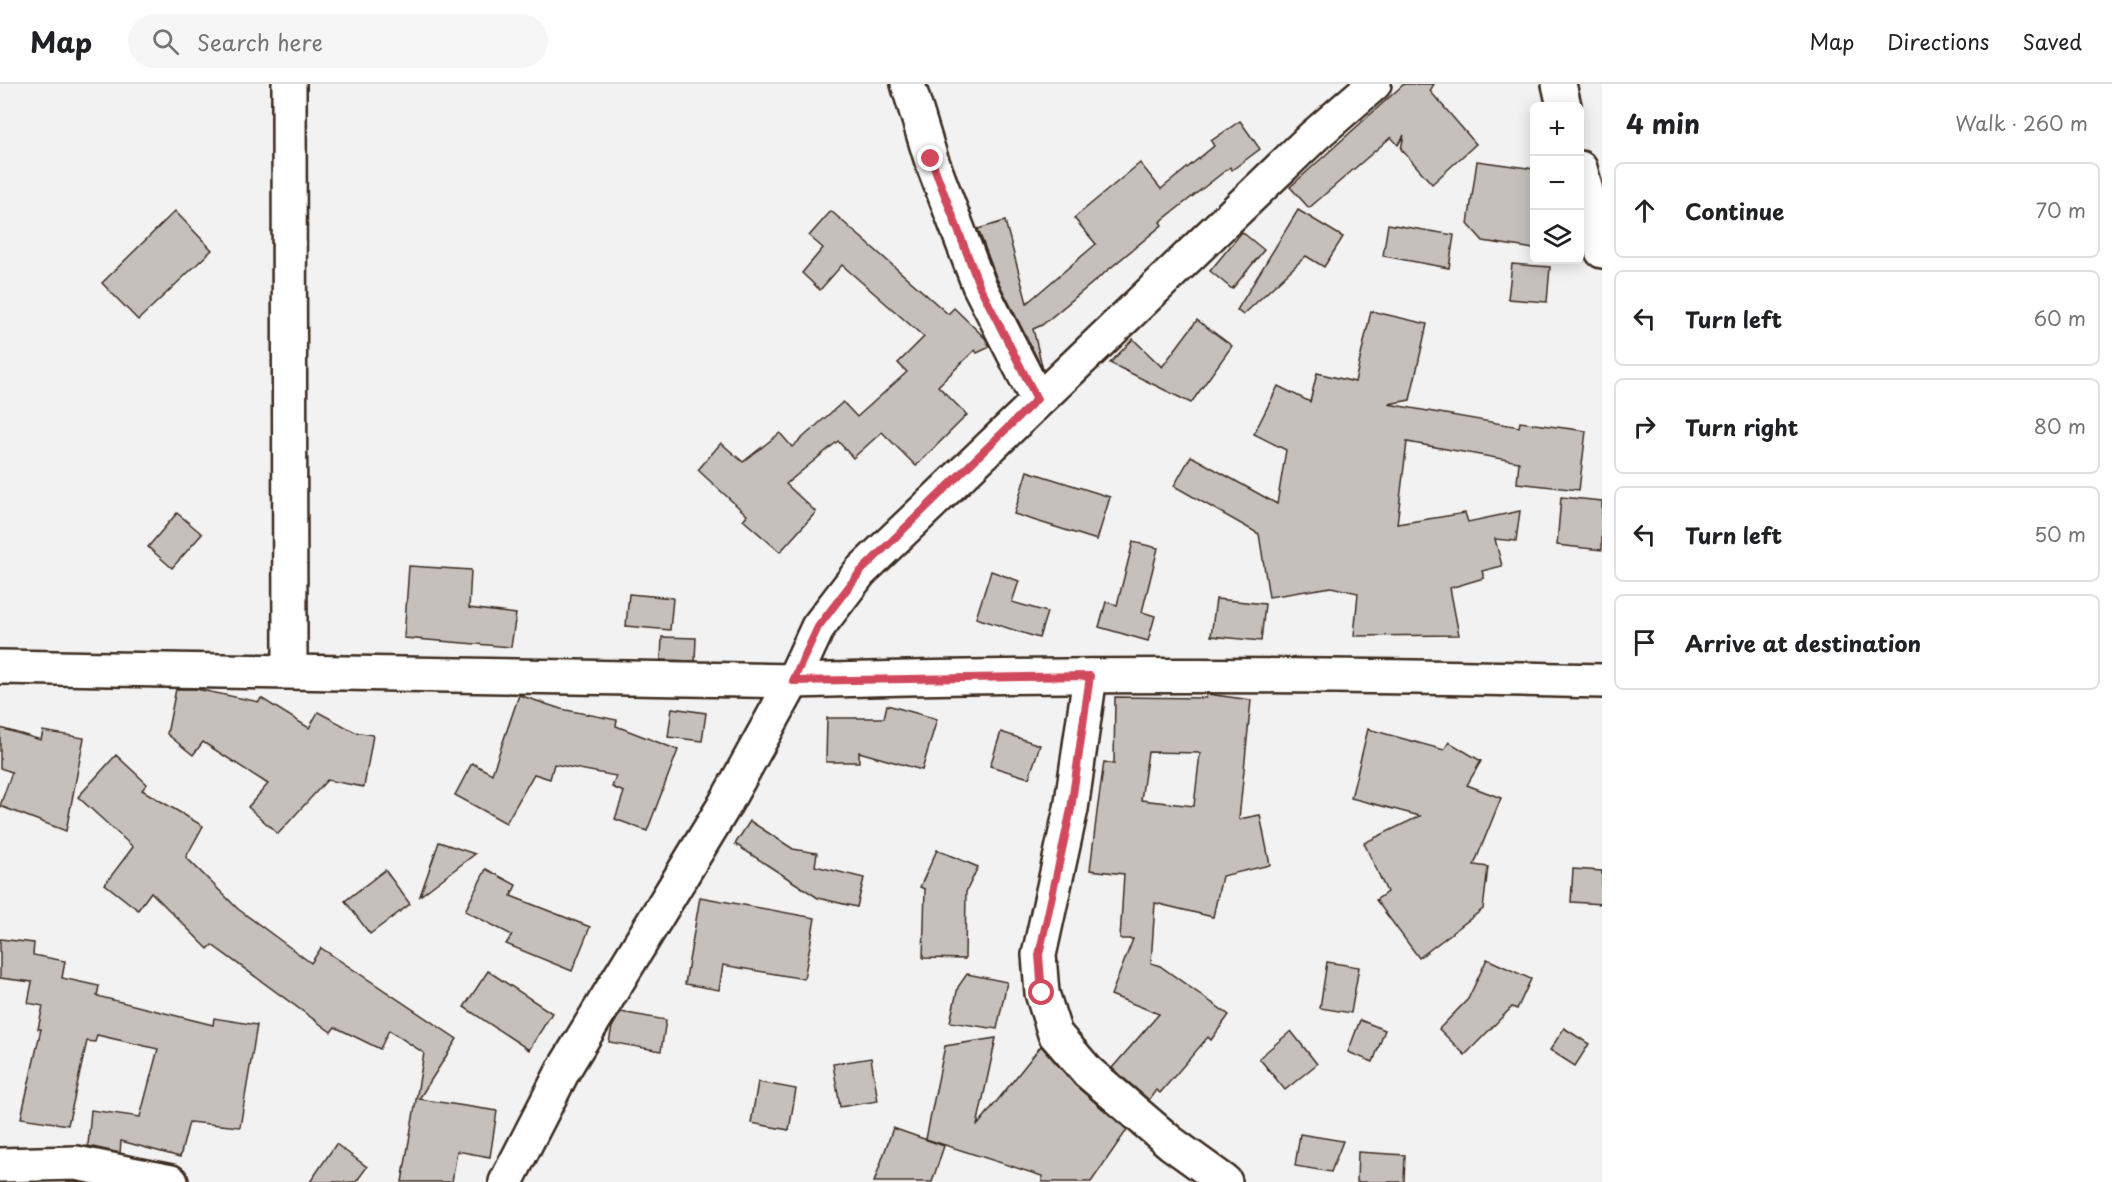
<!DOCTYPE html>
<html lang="en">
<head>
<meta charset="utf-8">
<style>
	:root { --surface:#fff; --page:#f6f6f6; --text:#202124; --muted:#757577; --line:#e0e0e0 }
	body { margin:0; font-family:"Playpen Sans",sans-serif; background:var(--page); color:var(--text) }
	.controls { position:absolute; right:18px; top:18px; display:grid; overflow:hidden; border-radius:9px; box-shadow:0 3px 15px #0003 }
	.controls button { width:54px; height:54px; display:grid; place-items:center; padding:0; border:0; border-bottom:2px solid var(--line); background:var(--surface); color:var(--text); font:30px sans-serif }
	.stop { position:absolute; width:18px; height:18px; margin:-14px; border:4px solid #d1495b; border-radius:50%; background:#fff }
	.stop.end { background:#d1495b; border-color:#fff; box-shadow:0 2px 6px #0008 }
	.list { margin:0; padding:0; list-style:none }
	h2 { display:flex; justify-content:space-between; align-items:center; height:78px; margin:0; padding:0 24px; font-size:26px }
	h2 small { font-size:20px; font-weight:400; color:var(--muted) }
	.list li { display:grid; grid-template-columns:39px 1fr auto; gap:18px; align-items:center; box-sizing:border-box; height:96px; margin:0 12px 12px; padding:0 12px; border:2px solid var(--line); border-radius:9px }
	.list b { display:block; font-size:22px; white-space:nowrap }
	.list em { font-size:20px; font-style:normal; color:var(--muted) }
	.icon { flex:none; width:33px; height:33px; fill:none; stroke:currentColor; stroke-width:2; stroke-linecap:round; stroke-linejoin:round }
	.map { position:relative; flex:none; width:1602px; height:1098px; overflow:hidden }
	header { display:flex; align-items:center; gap:36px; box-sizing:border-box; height:84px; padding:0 30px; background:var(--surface); border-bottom:2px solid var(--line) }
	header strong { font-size:28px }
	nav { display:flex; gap:33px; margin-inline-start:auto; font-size:21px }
	.search { width:420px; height:54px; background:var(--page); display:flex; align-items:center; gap:15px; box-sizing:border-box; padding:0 21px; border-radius:33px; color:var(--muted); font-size:22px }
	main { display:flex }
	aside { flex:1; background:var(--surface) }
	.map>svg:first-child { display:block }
</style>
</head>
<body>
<header>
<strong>Map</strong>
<div class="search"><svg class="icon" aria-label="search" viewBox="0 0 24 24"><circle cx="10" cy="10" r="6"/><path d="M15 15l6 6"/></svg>Search here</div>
<nav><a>Map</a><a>Directions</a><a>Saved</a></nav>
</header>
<main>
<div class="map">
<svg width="1602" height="1098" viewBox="0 0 1602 1098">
	<rect width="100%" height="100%" fill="#f3f2f2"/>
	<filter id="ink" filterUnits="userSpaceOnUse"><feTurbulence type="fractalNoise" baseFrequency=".0167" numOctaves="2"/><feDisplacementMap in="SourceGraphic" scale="12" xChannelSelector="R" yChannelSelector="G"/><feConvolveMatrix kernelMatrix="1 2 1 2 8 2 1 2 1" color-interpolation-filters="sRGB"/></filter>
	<g filter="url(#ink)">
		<g fill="#c6c0bd" stroke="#3b2a1e" stroke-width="1.5" fill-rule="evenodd">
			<path d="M1404 0H1434L1430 7 1476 60 1432 100 1401 65 1404 51 1398 61 1391 53 1309 124 1290 103Z"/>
			<path d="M1240 37 1260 65 1232 86 1230 83 1160 138 1162 141 1042 241 1033 245 1043 286 996 193 978 145 1005 137 1027 219 1096 160 1074 134 1140 79 1161 105 1214 62 1211 57Z"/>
			<path d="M1477 77 1534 85V165L1483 157 1468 140Z"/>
			<path d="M1298 126 1343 153 1324 183 1306 172 1243 231 1237 226Z"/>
			<path d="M175 127 212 166 138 236 102 199Z"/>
			<path d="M831 127 948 230 954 224 985 254 990 263 977 269 975 266 938 302 967 331 916 382 882 348 853 374 838 357 786 400 816 428 780 468 743 436 747 431 698 386 721 359 743 378 780 349 792 363 843 318 857 333 907 288 898 279 924 253 842 181 820 206 802 189 823 164 809 152Z"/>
			<path d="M1388 140 1454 151 1449 184 1383 172Z"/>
			<path d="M1242 148 1264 166 1232 205 1210 187Z"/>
			<path d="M1512 180 1550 183 1547 218 1508 215Z"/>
			<path d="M1371 227 1427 240 1410 316 1388 320 1519 343 1520 338 1586 347 1579 406 1517 399 1519 378 1407 358 1397 440 1465 429 1468 438 1520 427 1516 457 1495 455 1502 482 1482 487 1484 494 1450 504 1459 551 1354 552 1358 509 1331 503 1269 513 1259 450 1174 402 1191 372 1277 420 1286 366 1254 350 1278 302 1310 318 1317 289 1355 298Z"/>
			<path d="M1197 236 1232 262 1191 319 1110 279 1133 255 1162 283Z"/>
			<path d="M1027 387 1110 413 1097 456 1014 430Z"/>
			<path d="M1561 413 1602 417V466L1557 461Z"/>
			<path d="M177 429 202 450 172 484 148 463Z"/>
			<path d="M1133 458 1158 464 1142 528 1155 532 1148 557 1099 543 1106 518 1117 521Z"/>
			<path d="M409 482 471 486 469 524 516 530 511 563 404 554Z"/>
			<path d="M991 487 1019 497 1012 518 1047 528 1039 554 976 534Z"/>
			<path d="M629 510 673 514 670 546 626 542Z"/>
			<path d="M1216 515 1265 520 1261 557 1211 552Z"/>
			<path d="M662 553 696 554 695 577 661 576Z"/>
			<path d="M176 605H196L259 618 261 614 309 644 318 628 355 648 373 651 364 703 327 696 278 750 248 723 268 700 203 658 193 671 167 650Z"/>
			<path d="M1207 610 1251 616 1239 735 1260 731 1270 781 1222 792 1213 833 1155 819 1151 879 1160 882 1229 931 1211 956 1208 953 1160 1009 1156 1006 1149 1016 1112 984 1159 930 1111 911 1133 855H1120L1124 790 1090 786 1097 728 1104 678 1114 680 1115 613 1206 614ZM1148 668 1200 669 1194 722 1141 716Z"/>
			<path d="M519 611 561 625 617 636 616 642 678 666 647 747 615 735 624 708 612 703 616 692 554 680 550 695 534 690 506 739 455 711 472 679 492 690Z"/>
			<path d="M887 621 937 635 922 686 859 668V678H826L827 634H884Z"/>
			<path d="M672 624 706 629 702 657 668 653Z"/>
			<path d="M0 644 41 656 43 647 84 654 66 747 0 722 12 688 0 684Z"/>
			<path d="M1368 645 1444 666 1449 658 1481 677 1467 701 1501 714 1474 781 1488 783 1483 825 1419 874 1376 816 1387 808 1364 759 1420 732 1351 714Z"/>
			<path d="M1001 648 1040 661 1029 694 990 682Z"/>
			<path d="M116 671 147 700 142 706 203 742 186 773 238 825 311 879 321 864 457 955 419 1015 497 1027 490 1073 457 1067 452 1098H402L424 969 389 946 380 965 335 943 331 948 212 861 208 865 151 808 138 826 105 800 133 763 78 713Z"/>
			<path d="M750 737 793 765 817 769 815 782 864 794 857 823 818 814 735 760Z"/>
			<path d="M439 758 475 770 420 812Z"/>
			<path d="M937 766 978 783 966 808 965 875 923 874 925 805 920 803Z"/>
			<path d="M486 785 516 801 511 812 590 843 572 887 506 860 512 851 465 827Z"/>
			<path d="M1573 785 1602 787V820L1571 818Z"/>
			<path d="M385 786 410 820 370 850 345 817Z"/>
			<path d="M700 813 815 834 804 895 723 881 719 906 685 900Z"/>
			<path d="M0 855 34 859 33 871 65 877 62 894 99 902 97 912 213 941 214 934 257 941 240 1043 189 1038 180 1073 121 1057 120 1069 88 1062 91 1026 140 1033 158 965 97 951 95 958 87 957 68 1041 21 1034 41 945H38L43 922 28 919 32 898 0 894Z"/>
			<path d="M1487 875 1531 895 1517 925 1512 923 1465 971 1439 945 1468 915Z"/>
			<path d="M1327 878 1359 883 1351 929 1320 924Z"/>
			<path d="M488 887 552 929 529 966 464 923Z"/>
			<path d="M967 890 1007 898 997 945 950 938 958 903Z"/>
			<path d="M621 928 666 936 661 967 609 958 612 943Z"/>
			<path d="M1360 936 1385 946 1373 978 1348 968Z"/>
			<path d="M1564 944 1589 960 1575 982 1550 966Z"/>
			<path d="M1291 947 1317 980 1285 1006 1259 974Z"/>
			<path d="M996 954 977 1042 1041 962 1076 1002 1127 1046 1091 1098H1042V1092L926 1055 945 962Z"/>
			<path d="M871 974 878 1017 840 1023 833 980Z"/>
			<path d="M758 998 796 1005 789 1046 751 1039Z"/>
			<path d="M893 1044 944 1062 932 1098H874Z"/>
			<path d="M1300 1050 1343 1057 1331 1088 1295 1082Z"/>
			<path d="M336 1060 367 1083 356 1098H310Z"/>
			<path d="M1358 1068 1405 1071 1404 1098H1357Z"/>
		</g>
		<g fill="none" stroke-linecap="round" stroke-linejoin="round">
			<defs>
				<g id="minor">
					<path d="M289 0 290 587"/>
					<path d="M908 0 931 75 979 201 1037 315"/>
					<path d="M1559 0 1564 22"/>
					<path d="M1580 84 1602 167"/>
					<path d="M0 583 793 597C1063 589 1332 590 1602 597"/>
					<path d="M1090 592 1071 725 1039 871 1042 909 1055 950 1088 988 1171 1059 1225 1098"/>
					<path d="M0 1081 76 1079 171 1098"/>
					<path d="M506 1098 564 985 724 722 793 597 818 543 860 488 1314 52 1374 0"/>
				</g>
			</defs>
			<use href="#minor" stroke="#3b2a1e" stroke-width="38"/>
			<use href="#minor" stroke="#fff" stroke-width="33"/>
		</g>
	</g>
	<g fill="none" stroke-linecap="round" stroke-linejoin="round" filter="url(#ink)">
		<path stroke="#d1495b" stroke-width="8" d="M931 75 979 201 1037 315 860 488 818 543 793 597 1090 592 1071 725 1039 871 1042 909"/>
	</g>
</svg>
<div class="controls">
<button>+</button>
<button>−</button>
<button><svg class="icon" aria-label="layers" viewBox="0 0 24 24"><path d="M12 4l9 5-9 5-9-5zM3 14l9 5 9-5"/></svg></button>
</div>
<div class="stop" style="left:1042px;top:909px"></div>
<div class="stop end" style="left:931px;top:75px"></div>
</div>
<aside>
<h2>4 min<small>Walk · 260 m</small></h2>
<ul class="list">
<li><svg class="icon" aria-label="ahead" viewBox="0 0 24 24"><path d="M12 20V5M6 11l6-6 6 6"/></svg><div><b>Continue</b></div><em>70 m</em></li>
<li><svg class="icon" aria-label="left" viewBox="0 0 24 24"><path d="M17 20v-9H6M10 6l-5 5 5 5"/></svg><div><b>Turn left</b></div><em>60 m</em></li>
<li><svg class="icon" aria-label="right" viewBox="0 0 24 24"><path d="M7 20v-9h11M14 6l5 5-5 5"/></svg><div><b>Turn right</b></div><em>80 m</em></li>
<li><svg class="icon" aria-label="left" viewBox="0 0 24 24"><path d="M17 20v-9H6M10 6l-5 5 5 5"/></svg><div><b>Turn left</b></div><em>50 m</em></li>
<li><svg class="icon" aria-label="arrive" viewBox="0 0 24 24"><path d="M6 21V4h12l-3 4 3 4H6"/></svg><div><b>Arrive at destination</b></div></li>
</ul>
</aside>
</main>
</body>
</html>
